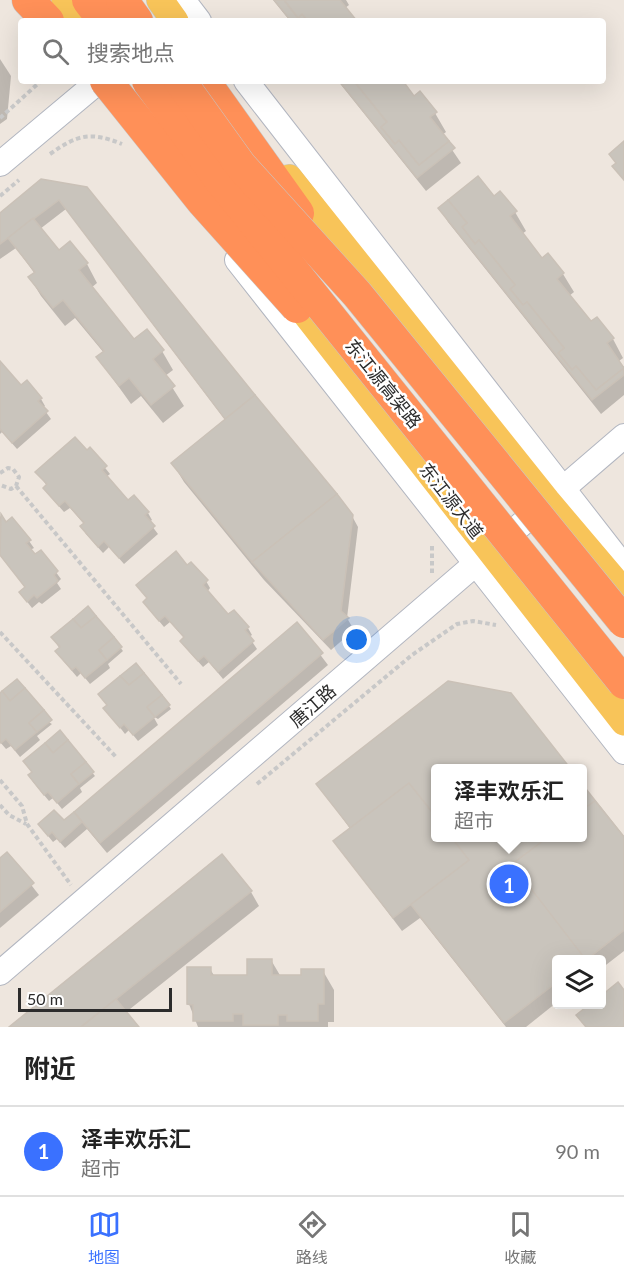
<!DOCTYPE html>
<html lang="zh">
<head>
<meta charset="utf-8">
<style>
	:root { --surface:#fff; --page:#f6f6f6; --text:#222; --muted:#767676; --line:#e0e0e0; --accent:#3a71ff }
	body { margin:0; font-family:Lato,"Noto Sans SC",sans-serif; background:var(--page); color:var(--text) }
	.controls { position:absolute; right:18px; bottom:18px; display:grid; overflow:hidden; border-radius:6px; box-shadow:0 6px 24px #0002 }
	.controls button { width:54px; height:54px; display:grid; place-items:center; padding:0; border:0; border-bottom:2px solid var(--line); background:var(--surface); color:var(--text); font:30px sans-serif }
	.scale { position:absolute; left:18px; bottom:15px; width:154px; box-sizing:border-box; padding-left:6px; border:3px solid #2c2c2c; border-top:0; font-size:16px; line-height:21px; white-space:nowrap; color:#2c2c2c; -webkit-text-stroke:4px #fff; paint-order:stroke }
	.you { position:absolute; left:357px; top:640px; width:21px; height:21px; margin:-15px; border:4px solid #fff; border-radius:50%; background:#1a73e8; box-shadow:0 0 0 9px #1a73e833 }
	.badge { display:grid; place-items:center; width:39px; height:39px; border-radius:50%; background:var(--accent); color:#fff; font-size:20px; font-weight:700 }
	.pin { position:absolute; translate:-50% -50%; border:3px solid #fff; box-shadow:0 2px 6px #0006 }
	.popup { position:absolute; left:431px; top:764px; width:156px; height:78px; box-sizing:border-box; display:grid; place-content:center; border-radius:6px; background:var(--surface); filter:drop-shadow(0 2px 4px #0005); font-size:20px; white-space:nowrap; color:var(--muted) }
	.popup b { font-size:22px; color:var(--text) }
	.popup::after { content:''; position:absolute; left:50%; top:100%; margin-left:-12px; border:12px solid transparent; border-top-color:var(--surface) }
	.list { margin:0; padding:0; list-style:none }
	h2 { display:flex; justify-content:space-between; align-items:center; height:78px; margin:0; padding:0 24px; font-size:26px }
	h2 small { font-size:20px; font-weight:400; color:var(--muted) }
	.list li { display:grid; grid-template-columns:39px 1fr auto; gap:18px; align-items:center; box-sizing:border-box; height:90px; padding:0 24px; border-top:2px solid var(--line) }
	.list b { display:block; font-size:22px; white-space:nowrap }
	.list p { margin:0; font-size:20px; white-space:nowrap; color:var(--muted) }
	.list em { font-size:20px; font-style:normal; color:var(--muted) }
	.icon { flex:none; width:33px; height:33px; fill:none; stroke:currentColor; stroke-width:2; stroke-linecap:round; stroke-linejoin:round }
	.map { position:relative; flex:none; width:624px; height:1027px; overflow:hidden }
	.search { position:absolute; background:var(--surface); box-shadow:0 6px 24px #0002; left:18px; right:18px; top:18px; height:66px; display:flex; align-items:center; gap:15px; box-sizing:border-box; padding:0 21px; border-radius:6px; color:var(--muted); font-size:22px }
	.sheet { height:168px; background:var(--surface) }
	nav { display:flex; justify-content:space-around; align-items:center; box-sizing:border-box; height:84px; border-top:2px solid var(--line); background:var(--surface); font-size:16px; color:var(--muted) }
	nav a { display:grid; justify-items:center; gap:3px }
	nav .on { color:var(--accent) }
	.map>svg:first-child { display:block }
</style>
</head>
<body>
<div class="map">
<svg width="624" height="1027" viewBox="0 0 624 1027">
	<rect width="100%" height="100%" fill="#eee6de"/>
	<g fill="#0003">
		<path d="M273 0H346L349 5 345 8 355 21H290Z"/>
		<path d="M0 59 11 76 7 119 0 124Z"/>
		<path d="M338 81H401L414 98 435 113 446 132 442 135 461 163 426 191Z"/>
		<path d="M41 181 254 396 352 516 358 527 347 618 354 630 331 650 264 580 184 482 173 464 226 421 66 209 40 229 59 252 87 264 97 283 91 288 134 341 162 351 173 370 165 376 184 406 163 423 141 396 131 404 98 358 104 353 75 318 65 326 41 296 30 278 35 274 16 248 0 259V215Z"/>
		<path d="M494 198 515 212 526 231 522 234 542 260 563 274 574 292 569 296 591 323 613 339 623 358 619 361 624 367V395L601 414 448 222 440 209Z"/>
		<path d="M0 363 21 387 41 399 45 406 43 408 51 419 17 449 2 432 0 434Z"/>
		<path d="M90 449 110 474 106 477 128 502 133 497 148 513 152 520 149 522 158 534 124 564 109 547 103 553 86 534 82 527 85 525 70 508 64 512 49 495 45 488 47 486 37 472Z"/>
		<path d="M0 516 29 541 34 548 30 550 35 556 41 552 61 579 57 583 61 589 42 604 39 602 32 608 25 599 26 588 0 555Z"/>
		<path d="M187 567 206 581 210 588 207 592 228 616 248 628 252 635 249 637 257 649 223 679 209 662 203 667 186 648 182 641 185 639 170 622 164 627 149 609 145 602 148 600 138 586Z"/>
		<path d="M297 624 328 665 107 853 87 829 65 848 57 839 53 842 44 831 63 823Z"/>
		<path d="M52 637 113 638 123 651 108 664 110 668 90 684 81 673 77 677 61 658 57 651 60 649Z"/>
		<path d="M510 694 569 768H436V838L624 839V951L602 968V960H556V1003L526 1027H506L420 918 402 931 335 842 351 830 318 784Z"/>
		<path d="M0 695 52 724 37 736 40 740 20 757 11 746 6 749 0 742Z"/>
		<path d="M169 706 171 709 158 719 153 716 158 725 138 741 129 730 125 734 105 708Z"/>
		<path d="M60 733 95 776 80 788 82 792 62 809 53 798 49 801 34 783 29 776 32 773 25 762Z"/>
		<path d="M7 854 39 895 0 928V859Z"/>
		<path d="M251 892 259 906 125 1013 137 1027H11Z"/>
		<path d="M271 960 281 977H303L323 971 334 990V1022H328V1027H198L189 1004 210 969 215 977H248Z"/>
	</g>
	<g fill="#c9c4bc" stroke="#cac1b7" stroke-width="1.5">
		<path d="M274 0H287L285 1 298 18 302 14 308 21H291Z"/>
		<path d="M287 0H340L357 21H308L302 14 298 18 285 1Z"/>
		<path d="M339 81H354L387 122 381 127 395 144 399 140 419 165 449 141 455 148 417 178Z"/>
		<path d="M354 81H403L414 96 420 91 437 112 430 117 449 141 419 165 399 140 395 144 381 127 387 122Z"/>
		<path d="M624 141V180L612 166 616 163 609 154Z"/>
		<path d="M478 176 494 196 500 191 517 211 510 216 542 258 548 253 564 273 557 279 591 321 597 317 614 338 607 343 624 368 596 390 576 366 572 370 558 353 564 348 527 302 523 305 510 289 515 285 479 240 475 244 462 227 467 223 448 200Z"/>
		<path d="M41 179 87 187 255 395 225 419 59 200 0 244V213Z"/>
		<path d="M448 200 467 223 462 227 475 244 479 240 515 285 510 289 523 305 527 302 564 348 558 353 572 370 576 366 596 390 624 368V375L592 400 438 208Z"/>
		<path d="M33 218 59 250 70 241 88 263 79 270 134 339 147 329 164 350 153 359 175 386 151 405 129 378 119 386 96 357 104 351 63 300 53 308 28 277 35 272 8 238Z"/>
		<path d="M0 361 21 385 27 380 42 398 38 401 48 411 12 443 0 429Z"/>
		<path d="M255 395 337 494 252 562 171 463Z"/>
		<path d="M75 437 87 450 90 447 107 466 102 470 128 500 134 495 149 512 145 515 155 526 119 558 104 541 98 547 80 526 84 523 65 501 59 506 43 488 47 484 35 472Z"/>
		<path d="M337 494 353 515 341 611 349 618 323 640 252 562Z"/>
		<path d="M1 514 6 522 12 517 31 540 26 543 35 554 41 550 58 571 54 575 58 581 37 598 34 595 27 602 19 592 25 587 0 555Z"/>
		<path d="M176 551 187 565 191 562 208 580 203 585 228 614 234 610 249 627 245 630 254 641 218 672 204 656 198 661 180 641 184 637 165 616 159 621 143 602 147 598 136 585Z"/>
		<path d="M88 606 96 616 81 628 73 619Z"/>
		<path d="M96 616 114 637 99 650 107 660 85 678 76 667 72 670 55 651 60 647 51 637 73 619 81 628Z"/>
		<path d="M297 622 323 653 100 843 74 812Z"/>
		<path d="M114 637 122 647 107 660 99 650Z"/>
		<path d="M136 663 144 673 129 685 120 676Z"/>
		<path d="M144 673 162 695 147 707 155 717 133 735 124 724 120 728 103 708 107 705 98 694 120 676 129 685Z"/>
		<path d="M17 679 25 688 10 701 2 691Z"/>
		<path d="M448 681 511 693 570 768H436V838H582V784L624 837V930L586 960H556V983L504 1023 316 784Z"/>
		<path d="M25 688 44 710 29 723 37 732 15 750 6 739 1 743 0 741V693L2 691 10 701Z"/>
		<path d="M162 695 170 705 155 717 147 707Z"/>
		<path d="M44 710 52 720 37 732 29 723Z"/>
		<path d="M60 730 68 740 53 753 45 743Z"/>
		<path d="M68 740 86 762 71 774 79 784 57 803 48 792 44 795 28 775 32 772 23 761 45 743 53 753Z"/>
		<path d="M86 762 94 772 79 784 71 774Z"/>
		<path d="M409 783 436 817V838H452L469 860 393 918 333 841Z"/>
		<path d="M595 801 624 837V930L586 960 512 864 547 838H582V810Z"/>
		<path d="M54 810 64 820 74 812 82 822 60 842 52 832 48 836 38 824Z"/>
		<path d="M7 852 34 883 0 912V858Z"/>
		<path d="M222 854 252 891 81 1027H9Z"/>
		<path d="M247 959H272V975H301V969H324V1004H318V1021H287V1015H278V1025H243V1014H233V1021H193V1005L187 1004V967H211V975H247Z"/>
		<path d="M618 982 624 990V1027H586L576 1015 590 1004H602V995Z"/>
		<path d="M116 999 139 1027H81Z"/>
	</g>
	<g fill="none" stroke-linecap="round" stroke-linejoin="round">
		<defs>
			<g id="secondary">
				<path d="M183 0 199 21"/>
				<path d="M246 81 624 567"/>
				<path d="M0 164 99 81"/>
				<path d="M237 260 624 752"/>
				<path d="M0 973 624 436"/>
			</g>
			<g id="primary">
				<path d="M65 0 80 21"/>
				<path d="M160 0 175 21"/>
				<path d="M289 178 547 501 624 592"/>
				<path d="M287 290 624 722"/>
			</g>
			<g id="highway">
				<path d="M28 0 48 21"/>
				<path d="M88 0 104 21"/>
				<path d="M122 0 137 21"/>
				<path d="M204 81 298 213"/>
			</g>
		</defs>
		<use href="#secondary" stroke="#b2b6c0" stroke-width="26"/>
		<use href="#primary" stroke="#c8c8c8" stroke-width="28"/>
		<use href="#highway" stroke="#c8c8c8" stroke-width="33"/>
		<g stroke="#c8c8c8" stroke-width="4" stroke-dasharray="4.5 3" stroke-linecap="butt">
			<path d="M0 118 41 81"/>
			<path d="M50 154C77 135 90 131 122 144"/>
			<path d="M0 196 19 180"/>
			<path d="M0 473 8 468 13 469 19 477 16 486 11 489 0 485"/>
			<path d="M16 486 181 684"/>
			<path d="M432 573V545"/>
			<path d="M0 632 116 757"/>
			<path d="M0 780 22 806 27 824 71 885"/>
			<path d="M257 784 412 655 457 624 473 621 496 625"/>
			<path d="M0 805 9 815 26 824"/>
		</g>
		<use href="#secondary" stroke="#fff" stroke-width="24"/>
		<use href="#primary" stroke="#f8c459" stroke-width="27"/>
		<use href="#highway" stroke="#ff9058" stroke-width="32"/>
		<defs>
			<g id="highway-bridge">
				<path d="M106 81 202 201 297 307"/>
				<path d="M148 81 221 181 624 683"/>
				<path d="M180 81 241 166 357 294 624 622"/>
			</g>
		</defs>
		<use href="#highway-bridge" stroke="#c8c8c8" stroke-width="33" stroke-linecap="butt"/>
		<use href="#highway-bridge" stroke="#ff9058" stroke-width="32"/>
	</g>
	<g text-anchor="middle" stroke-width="5" stroke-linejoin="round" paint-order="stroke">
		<g font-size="18" fill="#2c2c2c" stroke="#fff">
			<text transform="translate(383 384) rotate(51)" y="6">东江源高架路</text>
			<text transform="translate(451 501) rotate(52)" y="6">东江源大道</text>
			<text transform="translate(313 706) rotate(-41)" y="6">唐江路</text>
		</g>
	</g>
</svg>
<div class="controls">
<button><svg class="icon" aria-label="layers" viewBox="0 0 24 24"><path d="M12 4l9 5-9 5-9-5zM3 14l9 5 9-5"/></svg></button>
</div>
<div class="scale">50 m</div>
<div class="you"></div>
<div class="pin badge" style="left:509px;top:884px">1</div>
<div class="popup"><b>泽丰欢乐汇</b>超市</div>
<div class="search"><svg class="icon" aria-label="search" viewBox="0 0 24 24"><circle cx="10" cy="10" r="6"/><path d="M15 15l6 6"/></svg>搜索地点</div>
</div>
<section class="sheet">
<h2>附近<small></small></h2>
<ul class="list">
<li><span class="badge">1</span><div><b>泽丰欢乐汇</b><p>超市</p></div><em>90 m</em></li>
</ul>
</section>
<nav>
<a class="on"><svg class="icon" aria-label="map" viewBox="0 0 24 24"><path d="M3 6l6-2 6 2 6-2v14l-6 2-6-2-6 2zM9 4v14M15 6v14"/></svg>地图</a>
<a><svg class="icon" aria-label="directions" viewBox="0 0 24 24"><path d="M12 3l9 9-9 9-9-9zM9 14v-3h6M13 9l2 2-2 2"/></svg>路线</a>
<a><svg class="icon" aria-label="saved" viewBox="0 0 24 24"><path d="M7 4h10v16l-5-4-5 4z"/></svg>收藏</a>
</nav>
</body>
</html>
